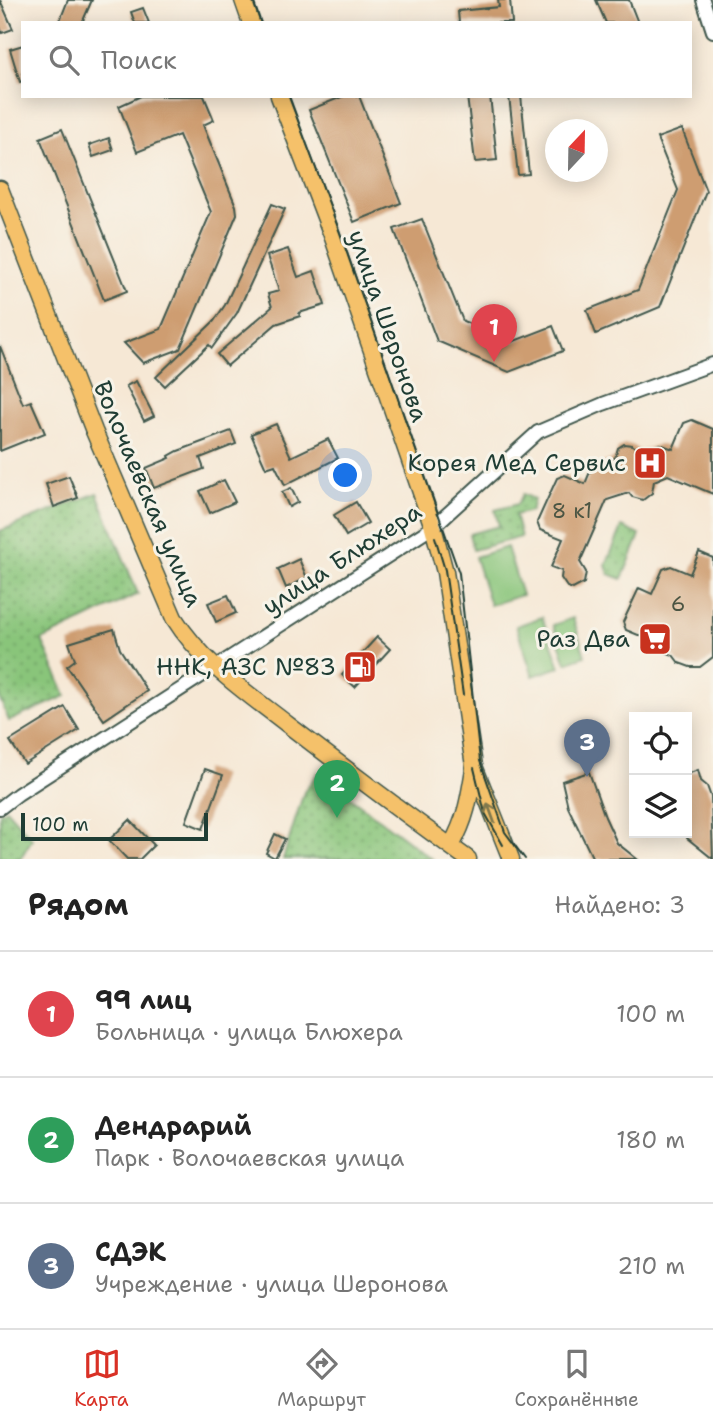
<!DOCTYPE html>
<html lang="ru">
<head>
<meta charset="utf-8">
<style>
	:root { --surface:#fff; --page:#f2f2f2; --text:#222; --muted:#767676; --line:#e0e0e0; --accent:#d93025 }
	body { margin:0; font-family:"Shantell Sans",sans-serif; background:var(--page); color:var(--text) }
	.controls { position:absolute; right:21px; bottom:21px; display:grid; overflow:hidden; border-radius:0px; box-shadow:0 4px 18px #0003 }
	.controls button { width:63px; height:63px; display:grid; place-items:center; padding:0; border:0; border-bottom:2px solid var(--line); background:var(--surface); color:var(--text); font:35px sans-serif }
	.compass { position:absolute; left:545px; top:119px; width:63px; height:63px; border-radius:50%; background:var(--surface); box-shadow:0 4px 18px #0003; rotate:22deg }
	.scale { position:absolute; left:21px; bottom:18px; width:187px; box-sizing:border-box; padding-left:7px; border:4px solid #1f3d34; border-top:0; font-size:19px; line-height:24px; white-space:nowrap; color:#1f3d34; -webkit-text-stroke:5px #f7f3e8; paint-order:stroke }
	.you { position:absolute; left:346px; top:476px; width:24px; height:24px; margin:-18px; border:5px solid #fff; border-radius:50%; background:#1a73e8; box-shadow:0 0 0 10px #1a73e833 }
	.badge { display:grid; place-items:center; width:46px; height:46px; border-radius:50%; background:var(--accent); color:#fff; font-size:23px; font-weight:700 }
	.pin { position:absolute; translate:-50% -58px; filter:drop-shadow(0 2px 4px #0008) }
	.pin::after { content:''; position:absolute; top:37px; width:24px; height:21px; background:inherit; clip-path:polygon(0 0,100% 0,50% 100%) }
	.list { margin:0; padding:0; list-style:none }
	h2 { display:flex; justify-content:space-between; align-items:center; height:91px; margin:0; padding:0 28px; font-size:30px }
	h2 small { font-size:23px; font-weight:400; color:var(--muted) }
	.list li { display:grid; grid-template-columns:46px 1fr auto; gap:21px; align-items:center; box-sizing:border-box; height:126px; padding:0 28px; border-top:2px solid var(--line) }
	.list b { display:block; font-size:26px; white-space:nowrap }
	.list p { margin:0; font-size:23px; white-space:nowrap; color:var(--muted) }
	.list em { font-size:23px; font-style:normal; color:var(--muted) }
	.icon { flex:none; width:38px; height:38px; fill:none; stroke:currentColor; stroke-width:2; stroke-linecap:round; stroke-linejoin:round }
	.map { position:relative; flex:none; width:713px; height:859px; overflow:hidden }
	.search { position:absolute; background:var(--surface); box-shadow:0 4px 18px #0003; left:21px; right:21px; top:21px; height:77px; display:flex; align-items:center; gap:18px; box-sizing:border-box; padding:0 24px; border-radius:0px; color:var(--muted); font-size:26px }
	.sheet { height:469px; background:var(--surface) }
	nav { display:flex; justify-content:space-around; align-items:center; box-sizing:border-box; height:98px; border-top:2px solid var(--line); background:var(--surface); font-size:19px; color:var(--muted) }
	nav a { display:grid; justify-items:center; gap:4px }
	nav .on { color:var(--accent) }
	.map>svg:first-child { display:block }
</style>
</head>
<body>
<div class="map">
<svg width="713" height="859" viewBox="0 0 713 859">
	<defs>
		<pattern id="park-dots" width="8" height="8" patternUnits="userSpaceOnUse" patternTransform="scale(1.75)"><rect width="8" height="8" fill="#89c57a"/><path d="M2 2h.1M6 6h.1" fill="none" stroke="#6fa165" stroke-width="1.8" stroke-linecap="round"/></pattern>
	</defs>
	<rect width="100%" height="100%" fill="#f7f3e8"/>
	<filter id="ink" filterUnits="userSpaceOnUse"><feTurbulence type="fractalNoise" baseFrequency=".0143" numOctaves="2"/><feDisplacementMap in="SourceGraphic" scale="14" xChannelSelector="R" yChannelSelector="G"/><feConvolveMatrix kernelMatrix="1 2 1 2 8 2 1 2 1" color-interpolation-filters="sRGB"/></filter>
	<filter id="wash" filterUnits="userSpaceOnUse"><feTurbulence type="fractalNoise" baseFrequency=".00686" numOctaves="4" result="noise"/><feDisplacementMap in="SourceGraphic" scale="28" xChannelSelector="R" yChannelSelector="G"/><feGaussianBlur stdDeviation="1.57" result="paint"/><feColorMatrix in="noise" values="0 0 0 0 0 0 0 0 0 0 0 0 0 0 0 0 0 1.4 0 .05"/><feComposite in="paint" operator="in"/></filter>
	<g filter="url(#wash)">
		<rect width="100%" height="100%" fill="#f6e8d5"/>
		<g fill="url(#park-dots)" stroke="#548157" stroke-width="2">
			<path d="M97 493 138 594 42 640 66 696 9 721 0 699V531Z"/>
			<path d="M523 494 534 499 531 511 515 515 521 537 473 550 469 534 499 526 495 510 518 504Z"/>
			<path d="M622 527 640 535 622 579 609 574 606 565Z"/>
			<path d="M318 773 432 859H283L304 792Z"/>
			<path d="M6 809 32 839 20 859H0V813Z"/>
		</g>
		<g fill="#89c57a" stroke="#548157" stroke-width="2">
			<path d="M507 547 522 595 490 605 475 557Z"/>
			<path d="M542 617 560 667 533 676 516 626Z"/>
			<path d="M573 618 585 656 566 663 553 625Z"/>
		</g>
		<g id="blocks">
			<g fill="#ce9d71">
				<path d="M0 0 13 29 2 33 0 27Z"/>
				<path d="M68 0H92L82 23H59Z"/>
				<path d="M498 0H510L512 23H459L458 11 499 7Z"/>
				<path d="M596 0H629L638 23H606Z"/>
				<path d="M143 8 149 23H135L131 12Z"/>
				<path d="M23 45V81L20 82 10 49Z"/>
				<path d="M141 96H204L214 120 203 125 236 206 237 214 180 349 143 363 124 343 161 329 211 212 179 135 137 152 119 106Z"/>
				<path d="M344 96H359L401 203 354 222 309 110Z"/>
				<path d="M467 96H490L497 160 475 162Z"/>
				<path d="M509 96H521L529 174 518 175Z"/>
				<path d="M62 129 127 291 104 300 40 138Z"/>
				<path d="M682 129 706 191 660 307 596 334 587 310 638 290 678 190 657 138Z"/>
				<path d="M109 138 113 150 93 157 89 145Z"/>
				<path d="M272 204 285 209 237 313 212 348 209 345 165 386 156 377 214 321 225 305Z"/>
				<path d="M422 219 463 321 512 342 553 326 563 351 509 372 437 341 394 229Z"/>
				<path d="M288 249 298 277 314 271 325 305 299 313 300 316 276 324 227 366 217 354 272 307 268 294 279 291 267 256Z"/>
				<path d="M0 346 23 404 31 401 45 433 0 451Z"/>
				<path d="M136 381 154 416 144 421 126 386Z"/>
				<path d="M692 420 713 429V494L668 475 654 481 652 493 643 500 632 497 629 493 607 500 580 562 586 572 584 583 573 589 567 587 561 578 562 571 551 567 563 539 540 530 537 522 557 478 565 475 585 484 592 467 615 458 618 448 624 444 632 445 640 451 660 444 673 449 684 423Z"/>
				<path d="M276 424 291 457 328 439 338 458 285 485 275 465 266 468 251 434Z"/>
				<path d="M231 431 236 444 200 458 204 469 154 488 146 468 170 458 169 456 178 451Z"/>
				<path d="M69 476 78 498 54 507 46 484Z"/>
				<path d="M224 480 235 502 210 513 200 491Z"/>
				<path d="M291 488 298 502 289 507 282 492Z"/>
				<path d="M356 502 368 523 346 536 334 515Z"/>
				<path d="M699 552 713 558V657L700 667H690L679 663 673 655 651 646 653 641 626 630 623 622 639 588 652 594 663 569 671 566 690 574Z"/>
				<path d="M299 559 307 578 286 588 278 569Z"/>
				<path d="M228 595 236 613 216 622 208 603Z"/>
				<path d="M114 629 120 649 147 691 104 720 67 666 75 660 69 643Z"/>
				<path d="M377 637 390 649 355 687 342 675Z"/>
				<path d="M65 707 79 730 25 764 10 741Z"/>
				<path d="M205 769 223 775 203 829 186 822Z"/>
				<path d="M698 770 701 781 707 786 711 797 713 859 687 838V774Z"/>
				<path d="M589 772 605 817 617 843 637 859H593L568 807 562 781Z"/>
				<path d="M130 820 154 845 140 859H127L109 840Z"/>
				<path d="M275 834 285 839 275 858 266 853Z"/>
			</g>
		</g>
	</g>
	<g filter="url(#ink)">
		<use href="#blocks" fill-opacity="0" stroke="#3f574c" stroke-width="2"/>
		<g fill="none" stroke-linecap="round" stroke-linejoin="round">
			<defs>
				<g id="minor">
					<path d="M703 0 713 31"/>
					<path d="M0 808 18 794 433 527 538 432 603 404 713 364"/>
				</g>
				<g id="major">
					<path d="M243 0 251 23"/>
					<path d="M279 96 332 235 433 527 445 572 474 766 511 859"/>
					<path d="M0 189 94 431 174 618C202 663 246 692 287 724 347 770 407 815 468 859"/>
					<path d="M451 846C466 819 469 800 474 769"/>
				</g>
			</defs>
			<use href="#minor" stroke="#3f574c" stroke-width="16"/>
			<use href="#major" stroke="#3f574c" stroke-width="19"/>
			<use href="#minor" stroke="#fff" stroke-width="12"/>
			<use href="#major" stroke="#f5c16b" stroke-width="16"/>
			<g stroke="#1f3d34" stroke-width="2">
				<path d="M253 0 261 23"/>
				<path d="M289 96 340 233 459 573 480 761 505 832 525 859"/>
				<path d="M435 537 445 570 463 695"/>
				<path d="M474 768 485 813 503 845"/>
			</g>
		</g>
		<defs><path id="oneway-shaft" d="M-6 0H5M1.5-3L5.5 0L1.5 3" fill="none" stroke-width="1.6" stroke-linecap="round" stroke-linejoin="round" transform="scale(1.75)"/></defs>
		<use stroke="#7f784d" href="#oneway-shaft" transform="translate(491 813) rotate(-110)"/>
	</g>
	<defs>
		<symbol id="hospital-square" viewBox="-11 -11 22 22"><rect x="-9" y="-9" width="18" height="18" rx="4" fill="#c8321e" stroke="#f7f3e8"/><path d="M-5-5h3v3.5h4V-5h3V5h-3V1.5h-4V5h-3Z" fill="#fff"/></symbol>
		<symbol id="supermarket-square" viewBox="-11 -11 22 22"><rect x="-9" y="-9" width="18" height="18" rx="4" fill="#c8321e" stroke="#f7f3e8"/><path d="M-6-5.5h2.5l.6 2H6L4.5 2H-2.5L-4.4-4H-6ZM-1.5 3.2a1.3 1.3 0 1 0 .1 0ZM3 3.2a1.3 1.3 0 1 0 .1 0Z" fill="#fff"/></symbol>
		<symbol id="fuel-square" viewBox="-11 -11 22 22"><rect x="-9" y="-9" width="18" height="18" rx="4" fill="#c8321e" stroke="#f7f3e8"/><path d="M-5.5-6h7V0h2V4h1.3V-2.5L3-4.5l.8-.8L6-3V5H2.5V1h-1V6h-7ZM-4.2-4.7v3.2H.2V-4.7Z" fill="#fff"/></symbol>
	</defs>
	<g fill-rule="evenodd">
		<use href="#hospital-square" x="631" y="444" width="38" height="38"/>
		<use href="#supermarket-square" x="636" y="620" width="38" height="38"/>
		<use href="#fuel-square" x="341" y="648" width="38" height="38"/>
	</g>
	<g text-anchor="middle" stroke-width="6" stroke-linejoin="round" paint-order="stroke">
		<g font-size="21" fill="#4b5543">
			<text x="572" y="518">8 к1</text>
			<text x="678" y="611">6</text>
		</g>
		<g font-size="24" fill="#1f3d34" stroke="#f7f3e8">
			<text transform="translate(388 326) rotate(71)" y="8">улица Шеронова</text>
			<text transform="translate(148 494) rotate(67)" y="8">Волочаевская улица</text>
			<text transform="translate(342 559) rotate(-33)" y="8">улица Блюхера</text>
		</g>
		<g font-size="24" fill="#1f3d34" stroke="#f7f3e8" text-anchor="end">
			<text x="626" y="471">Корея Мед Сервис</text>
			<text x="630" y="647">Раз Два</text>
			<text x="336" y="675">ННК, АЗС №83</text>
		</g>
	</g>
</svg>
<div class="controls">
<button><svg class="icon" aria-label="locate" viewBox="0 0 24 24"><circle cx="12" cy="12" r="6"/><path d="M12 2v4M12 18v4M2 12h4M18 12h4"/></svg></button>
<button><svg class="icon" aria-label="layers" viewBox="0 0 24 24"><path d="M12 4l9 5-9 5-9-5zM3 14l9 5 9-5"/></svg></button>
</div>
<svg class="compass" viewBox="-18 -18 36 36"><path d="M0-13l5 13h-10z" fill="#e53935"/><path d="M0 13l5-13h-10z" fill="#767676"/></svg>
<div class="scale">100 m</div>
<div class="you"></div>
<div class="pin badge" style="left:494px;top:362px;background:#e0444e">1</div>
<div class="pin badge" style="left:337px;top:818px;background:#2e9e5b">2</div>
<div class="pin badge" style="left:587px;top:777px;background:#5c6f8a">3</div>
<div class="search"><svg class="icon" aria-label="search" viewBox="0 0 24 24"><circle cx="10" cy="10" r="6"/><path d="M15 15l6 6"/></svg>Поиск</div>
</div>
<section class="sheet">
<h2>Рядом<small>Найдено: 3</small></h2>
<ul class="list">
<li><span class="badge" style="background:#e0444e">1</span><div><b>99 лиц</b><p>Больница · улица Блюхера</p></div><em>100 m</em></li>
<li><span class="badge" style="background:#2e9e5b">2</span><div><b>Дендрарий</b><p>Парк · Волочаевская улица</p></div><em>180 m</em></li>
<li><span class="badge" style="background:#5c6f8a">3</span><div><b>СДЭК</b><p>Учреждение · улица Шеронова</p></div><em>210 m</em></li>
</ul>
</section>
<nav>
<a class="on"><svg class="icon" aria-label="map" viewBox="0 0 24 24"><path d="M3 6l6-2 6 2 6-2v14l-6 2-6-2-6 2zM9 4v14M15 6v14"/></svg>Карта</a>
<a><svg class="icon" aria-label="directions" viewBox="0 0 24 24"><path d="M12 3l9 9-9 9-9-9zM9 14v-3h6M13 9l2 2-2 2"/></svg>Маршрут</a>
<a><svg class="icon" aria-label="saved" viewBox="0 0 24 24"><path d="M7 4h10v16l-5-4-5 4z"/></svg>Сохранённые</a>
</nav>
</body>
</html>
